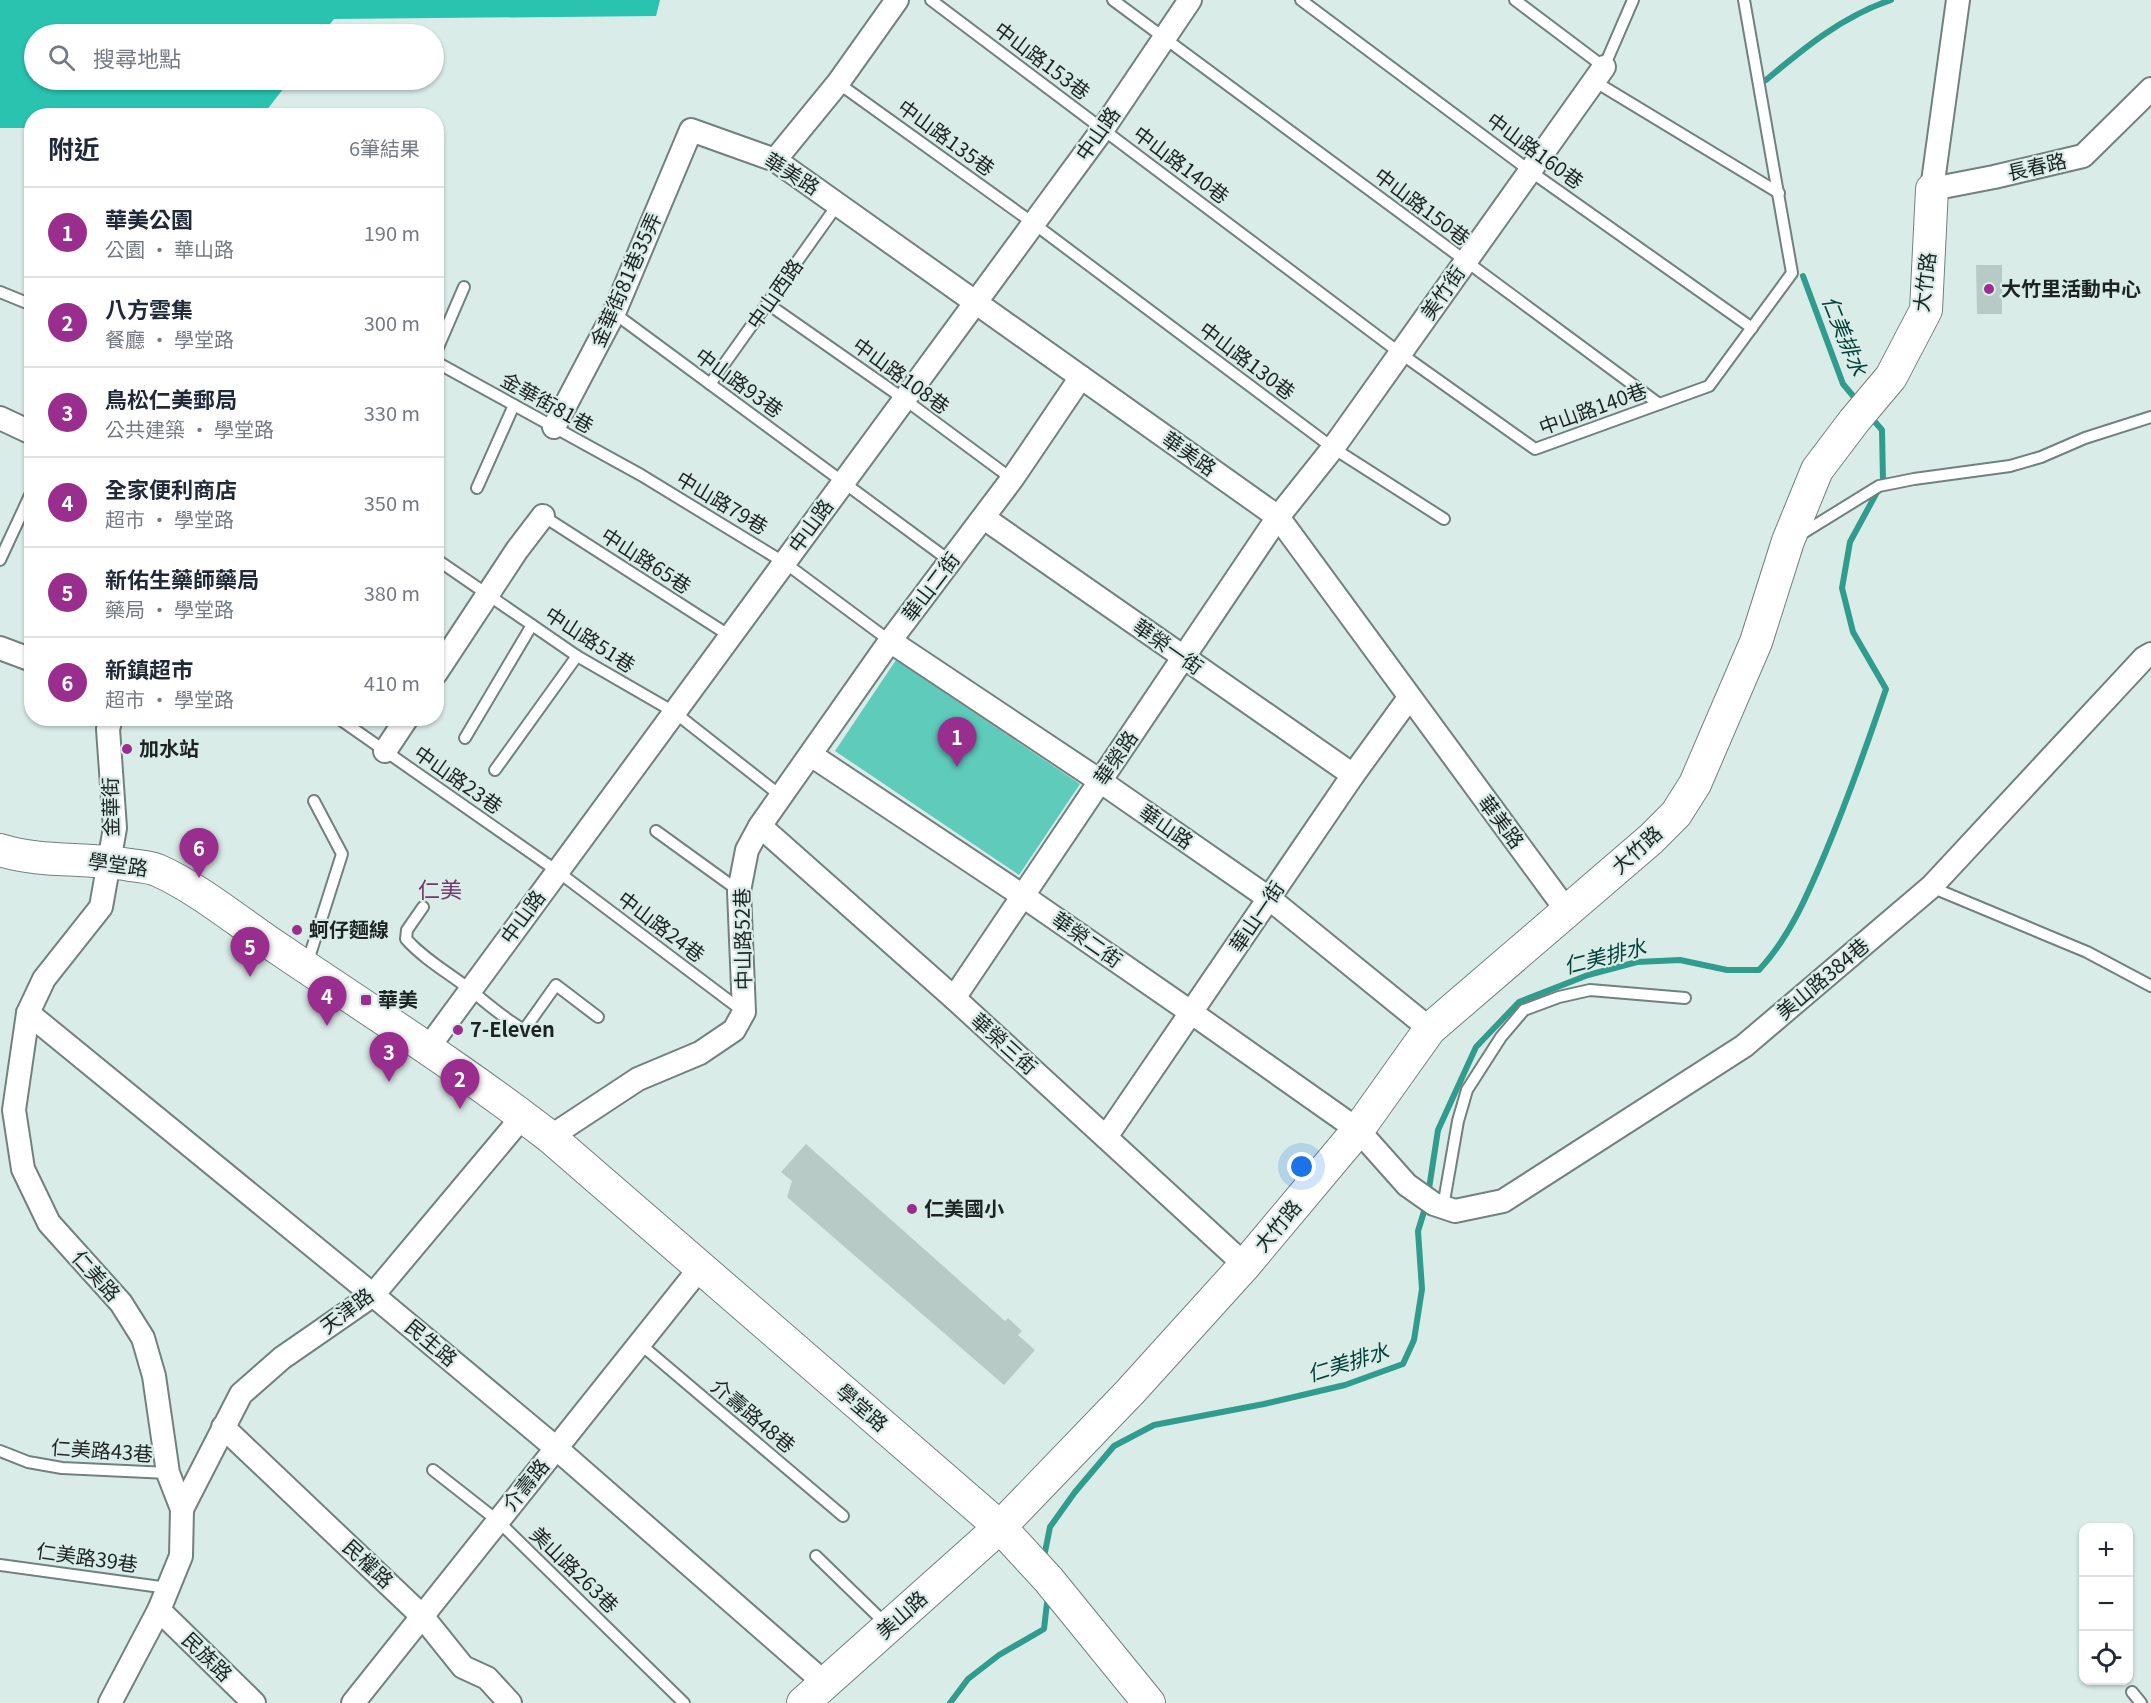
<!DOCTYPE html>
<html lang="zh-TW">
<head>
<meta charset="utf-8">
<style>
	:root { --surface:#fff; --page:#f6f6f7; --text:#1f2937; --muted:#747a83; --line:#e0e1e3; --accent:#9a2e8f }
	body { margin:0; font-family:Georgia,"Noto Sans TC",serif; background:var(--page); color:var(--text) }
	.controls { position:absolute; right:18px; bottom:18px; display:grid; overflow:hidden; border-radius:12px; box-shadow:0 2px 4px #0004 }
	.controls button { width:54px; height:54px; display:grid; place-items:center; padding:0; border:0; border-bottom:2px solid var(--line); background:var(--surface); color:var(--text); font:30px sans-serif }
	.you { position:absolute; left:1302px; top:1167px; width:21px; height:21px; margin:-15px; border:4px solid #fff; border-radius:50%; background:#1a73e8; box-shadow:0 0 0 9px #1a73e833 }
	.badge { display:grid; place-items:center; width:39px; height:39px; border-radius:50%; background:var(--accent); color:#fff; font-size:20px; font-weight:700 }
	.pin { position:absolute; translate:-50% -50px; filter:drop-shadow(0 2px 3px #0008) }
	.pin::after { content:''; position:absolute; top:32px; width:21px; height:18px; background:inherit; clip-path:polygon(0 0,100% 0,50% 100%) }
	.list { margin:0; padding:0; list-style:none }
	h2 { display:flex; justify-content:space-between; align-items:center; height:78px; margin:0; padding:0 24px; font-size:26px }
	h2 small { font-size:20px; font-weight:400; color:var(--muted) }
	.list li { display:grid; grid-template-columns:39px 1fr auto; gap:18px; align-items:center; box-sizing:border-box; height:90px; padding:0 24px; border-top:2px solid var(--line) }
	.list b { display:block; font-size:22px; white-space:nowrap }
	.list p { margin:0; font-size:20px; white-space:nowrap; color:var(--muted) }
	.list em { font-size:20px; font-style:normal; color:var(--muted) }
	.icon { flex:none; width:33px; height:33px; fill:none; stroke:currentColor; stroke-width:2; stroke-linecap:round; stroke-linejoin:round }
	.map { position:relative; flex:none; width:2151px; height:1703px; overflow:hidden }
	.search { position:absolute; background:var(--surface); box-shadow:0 2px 4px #0004; left:24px; top:24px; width:420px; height:66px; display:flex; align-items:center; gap:15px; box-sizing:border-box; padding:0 21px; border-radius:33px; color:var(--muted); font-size:22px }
	.panel { position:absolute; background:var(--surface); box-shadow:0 2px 4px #0004; left:24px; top:108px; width:420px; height:618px; border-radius:24px }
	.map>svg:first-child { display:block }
</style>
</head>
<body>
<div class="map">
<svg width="2151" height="1703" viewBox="0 0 2151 1703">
	<rect width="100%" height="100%" fill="#daece8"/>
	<path fill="#5ecbbb" d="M896 660 1080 784 1019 875 835 751Z"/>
	<path fill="#29c3b0" d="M0 0H660L656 16 334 19 322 34H34V80H290L263 115 32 116 31 128H0Z"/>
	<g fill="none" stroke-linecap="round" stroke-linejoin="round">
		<g stroke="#2f9c8e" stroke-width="6">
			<path d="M1766 80C1804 48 1843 16 1891 0"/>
			<path d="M1803 276 1843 384 1859 403"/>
			<path d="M1428 1195 1438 1130 1476 1047 1519 1002 1588 975 1637 962 1680 960 1727 970H1759C1789 938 1807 896 1824 856 1847 801 1867 745 1886 689L1853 632 1842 588 1850 542 1883 481 1882 430 1869 415"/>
			<path d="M1045 1552 1050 1527 1075 1492 1114 1446 1154 1425 1264 1404 1345 1385 1403 1364 1414 1340 1422 1289 1418 1231 1426 1205"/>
			<path d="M950 1703 968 1679 999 1655 1044 1629 1047 1603"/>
		</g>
	</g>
	<g fill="#b8cac6">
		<path d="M1976 265H2002V314H1977Z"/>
		<path d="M806 1144 1005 1321 1008 1318 1022 1331 1018 1335 1035 1350 1004 1385 787 1197 792 1181 781 1172Z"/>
	</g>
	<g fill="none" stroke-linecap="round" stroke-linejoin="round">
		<defs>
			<g id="lane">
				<path d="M931 0 1400 353 1535 449 1709 386 1792 273 1744 0"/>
				<path d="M1113 0 1659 404"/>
				<path d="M1301 0 1530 171 1752 328"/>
				<path d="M1515 0 1604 67 1633 0"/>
				<path d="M1594 81 1779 193"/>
				<path d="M838 83 1033 223 1333 448 1444 519"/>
				<path d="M0 292 32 305"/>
				<path d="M768 304 904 399 1012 479"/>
				<path d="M614 313 950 561"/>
				<path d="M436 352 464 287"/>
				<path d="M436 362 641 475 785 563 890 641"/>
				<path d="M710 384 838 204"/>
				<path d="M477 488 514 405"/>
				<path d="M543 516 730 636"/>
				<path d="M1798 536 1879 486 1914 479 2010 466 2041 457 2085 438 2151 417"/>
				<path d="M436 559 577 656 674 712 781 796"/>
				<path d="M0 560 32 491"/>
				<path d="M338 718 557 871 744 1012"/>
				<path d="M465 738 532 625"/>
				<path d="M495 770 577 656"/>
				<path d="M656 831 739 891"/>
				<path d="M1931 887 2087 952 2151 986"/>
				<path d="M423 907 407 930 406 939C424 959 447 972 468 988 487 1003 503 1018 524 1030L556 985 598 1017"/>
				<path d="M307 964 342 854 314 801"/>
				<path d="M1443 1207 1458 1121 1467 1090 1501 1037 1524 1010 1559 997 1590 990 1685 998"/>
				<path d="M639 1343 843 1516"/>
				<path d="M0 1451 28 1462 62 1468 168 1473"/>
				<path d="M433 1470 498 1521 684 1703"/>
				<path d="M816 1556 887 1625"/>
				<path d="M0 1565 168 1588"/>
				<path d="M2132 1692 2141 1703"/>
			</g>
			<g id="street">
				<path d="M1958 0 1932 189 1994 177 2083 156 2151 89"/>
				<path d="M775 160 838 83 897 0"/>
				<path d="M0 418 32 433"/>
				<path d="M554 427 614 313 691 130 775 160 1278 517 1567 911"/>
				<path d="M984 518 1353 775"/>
				<path d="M890 641 1100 781 1270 899 1430 1029"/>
				<path d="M0 648 32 660"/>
				<path d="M436 673 517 550 543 516"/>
				<path d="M385 751 407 718"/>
				<path d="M811 755 1023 896 1192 1013 1358 1130 1407 1185 1434 1204 1455 1211 1503 1201 1744 1046 1931 887 2144 658 2151 654"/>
				<path d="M760 826 954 998 1245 1265"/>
				<path d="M954 998 1278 517 1333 448 1604 67"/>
				<path d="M28 1013 373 1295 556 1448 826 1684"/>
				<path d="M428 1048 1103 129 1190 0"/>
				<path d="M550 1137 638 1079 700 1053 734 1030 744 1012 739 891 747 850 760 826 890 641 1012 479 1081 377"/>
				<path d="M1106 1137 1353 775 1409 698"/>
				<path d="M223 1427 422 1616 463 1667 487 1678 510 1703"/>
				<path d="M182 1509 241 1394 282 1358 373 1295 523 1116"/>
				<path d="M159 1610 254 1703"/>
				<path d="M110 1703 159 1610 181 1556 182 1509 168 1473 154 1376 143 1338 121 1303 49 1223 23 1169 14 1110 28 1013 44 979 101 907 115 828 108 729 111 718"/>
				<path d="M353 1703 700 1268"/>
			</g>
			<g id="secondary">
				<path d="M0 850C41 863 87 857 130 865 139 866 149 867 157 870 200 889 242 925 282 951 372 1012 464 1070 550 1137L1000 1527 1048 1579 1149 1703"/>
				<path d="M803 1703 1000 1527 1130 1392 1245 1265 1358 1130 1430 1029 1651 839 1676 814 1695 784 1756 642 1788 541 1817 470 1854 421 1891 377 1926 310 1932 189"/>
			</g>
		</defs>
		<use href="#lane" stroke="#71817e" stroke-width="14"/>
		<use href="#street" stroke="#71817e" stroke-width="26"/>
		<use href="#secondary" stroke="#71817e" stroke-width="34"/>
		<use href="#lane" stroke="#fff" stroke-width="10"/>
		<use href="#street" stroke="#fff" stroke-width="22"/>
		<use href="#secondary" stroke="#fff" stroke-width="32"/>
	</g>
	<g fill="#9a2e8f" stroke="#daece8" stroke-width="2">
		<circle cx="1989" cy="289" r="6"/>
		<circle cx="127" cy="749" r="6"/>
		<circle cx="297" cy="930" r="6"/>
		<rect x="360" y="994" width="12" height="12" rx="3"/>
		<circle cx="458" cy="1030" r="6"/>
		<circle cx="912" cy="1209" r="6"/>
	</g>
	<g text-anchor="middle" stroke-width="4.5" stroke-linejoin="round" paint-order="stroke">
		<g font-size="20" fill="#1c2322" stroke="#daece8">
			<text transform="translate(1042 61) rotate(37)" y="7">中山路153巷</text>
			<text transform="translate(1098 134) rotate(-55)" y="7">中山路</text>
			<text transform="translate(946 138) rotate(36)" y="7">中山路135巷</text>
			<text transform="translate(1535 151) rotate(36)" y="7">中山路160巷</text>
			<text transform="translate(1181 165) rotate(37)" y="7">中山路140巷</text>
			<text transform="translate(2037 167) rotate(-13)" y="7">長春路</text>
			<text transform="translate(792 174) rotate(32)" y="7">華美路</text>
			<text transform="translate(1422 207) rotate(37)" y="7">中山路150巷</text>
			<text transform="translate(626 280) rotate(-66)" y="7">金華街81巷35弄</text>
			<text transform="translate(1925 282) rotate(-83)" y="7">大竹路</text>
			<text transform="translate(1443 293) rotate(-55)" y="7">美竹街</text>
			<text transform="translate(775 294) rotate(-55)" y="7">中山西路</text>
			<text transform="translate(1247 361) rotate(37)" y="7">中山路130巷</text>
			<text transform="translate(901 376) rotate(36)" y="7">中山路108巷</text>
			<text transform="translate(739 383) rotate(36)" y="7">中山路93巷</text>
			<text transform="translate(547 403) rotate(29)" y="7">金華街81巷</text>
			<text transform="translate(1593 409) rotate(-20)" y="7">中山路140巷</text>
			<text transform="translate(1189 454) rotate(35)" y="7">華美路</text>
			<text transform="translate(722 503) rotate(31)" y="7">中山路79巷</text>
			<text transform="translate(811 526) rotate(-54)" y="7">中山路</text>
			<text transform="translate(646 561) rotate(33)" y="7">中山路65巷</text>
			<text transform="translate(931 587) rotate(-53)" y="7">華山二街</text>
			<text transform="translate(590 640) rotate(33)" y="7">中山路51巷</text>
			<text transform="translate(1168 647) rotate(35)" y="7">華榮一街</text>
			<text transform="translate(1116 758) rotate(-56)" y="7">華榮路</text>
			<text transform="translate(458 780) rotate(35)" y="7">中山路23巷</text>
			<text transform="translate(111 807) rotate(-91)" y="7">金華街</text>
			<text transform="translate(1501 822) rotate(53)" y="7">華美路</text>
			<text transform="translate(1166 827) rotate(35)" y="7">華山路</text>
			<text transform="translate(1637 850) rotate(-42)" y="7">大竹路</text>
			<text transform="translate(118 865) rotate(8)" y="7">學堂路</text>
			<text transform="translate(523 917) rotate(-54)" y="7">中山路</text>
			<text transform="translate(1257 917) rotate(-56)" y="7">華山一街</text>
			<text transform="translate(661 927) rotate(37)" y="7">中山路24巷</text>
			<text transform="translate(743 939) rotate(-91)" y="7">中山路52巷</text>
			<text transform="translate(1087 940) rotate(35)" y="7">華榮二街</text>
			<text transform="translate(1823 979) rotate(-40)" y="7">美山路384巷</text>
			<text transform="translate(1004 1044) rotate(42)" y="7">華榮三街</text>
			<text transform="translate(1278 1226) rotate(-50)" y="7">大竹路</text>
			<text transform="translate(96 1276) rotate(48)" y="7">仁美路</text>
			<text transform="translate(347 1311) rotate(-37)" y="7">天津路</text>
			<text transform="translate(431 1343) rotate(40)" y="7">民生路</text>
			<text transform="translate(862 1408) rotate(41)" y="7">學堂路</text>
			<text transform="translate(753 1416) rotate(40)" y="7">介壽路48巷</text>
			<text transform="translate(102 1451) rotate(4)" y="7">仁美路43巷</text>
			<text transform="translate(526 1485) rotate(-51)" y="7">介壽路</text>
			<text transform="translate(87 1558) rotate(8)" y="7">仁美路39巷</text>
			<text transform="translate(368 1564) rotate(43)" y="7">民權路</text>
			<text transform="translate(574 1570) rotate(44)" y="7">美山路263巷</text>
			<text transform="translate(902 1615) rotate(-42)" y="7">美山路</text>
			<text transform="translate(207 1657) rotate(44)" y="7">民族路</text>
		</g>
		<g font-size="20" font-weight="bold" fill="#1c2322" stroke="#daece8" text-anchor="start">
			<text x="2001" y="296">大竹里活動中心</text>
			<text x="139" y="756">加水站</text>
			<text x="309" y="937">蚵仔麵線</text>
			<text x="378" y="1007">華美</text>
			<text x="470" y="1037">7-Eleven</text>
			<text x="924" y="1216">仁美國小</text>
		</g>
		<g font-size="21" font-style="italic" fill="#004139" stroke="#daece8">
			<text transform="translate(1844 336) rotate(68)" y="7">仁美排水</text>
			<text transform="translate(1605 957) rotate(-14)" y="7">仁美排水</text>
			<text transform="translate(1348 1363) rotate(-17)" y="7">仁美排水</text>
		</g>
		<g font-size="22" fill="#6f3968" stroke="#daece8">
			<text x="440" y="898">仁美</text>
		</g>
	</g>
</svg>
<div class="controls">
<button>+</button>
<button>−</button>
<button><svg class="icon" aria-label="locate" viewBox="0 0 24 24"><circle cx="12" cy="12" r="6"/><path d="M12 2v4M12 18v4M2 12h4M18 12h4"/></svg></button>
</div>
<div class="you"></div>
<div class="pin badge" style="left:957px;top:767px">1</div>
<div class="pin badge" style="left:460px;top:1109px">2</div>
<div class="pin badge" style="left:389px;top:1082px">3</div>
<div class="pin badge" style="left:327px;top:1026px">4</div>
<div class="pin badge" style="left:250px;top:977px">5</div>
<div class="pin badge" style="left:199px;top:878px">6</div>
<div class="search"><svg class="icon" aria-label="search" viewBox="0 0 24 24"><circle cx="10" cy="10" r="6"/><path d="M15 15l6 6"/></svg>搜尋地點</div>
<section class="panel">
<h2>附近<small>6筆結果</small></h2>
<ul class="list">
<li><span class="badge">1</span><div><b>華美公園</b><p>公園 · 華山路</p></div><em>190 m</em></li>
<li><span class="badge">2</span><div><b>八方雲集</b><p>餐廳 · 學堂路</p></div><em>300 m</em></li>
<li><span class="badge">3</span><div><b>鳥松仁美郵局</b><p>公共建築 · 學堂路</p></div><em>330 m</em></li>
<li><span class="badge">4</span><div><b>全家便利商店</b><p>超市 · 學堂路</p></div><em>350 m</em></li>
<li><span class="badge">5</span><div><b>新佑生藥師藥局</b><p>藥局 · 學堂路</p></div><em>380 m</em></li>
<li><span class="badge">6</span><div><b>新鎮超市</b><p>超市 · 學堂路</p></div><em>410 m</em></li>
</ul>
</section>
</div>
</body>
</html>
